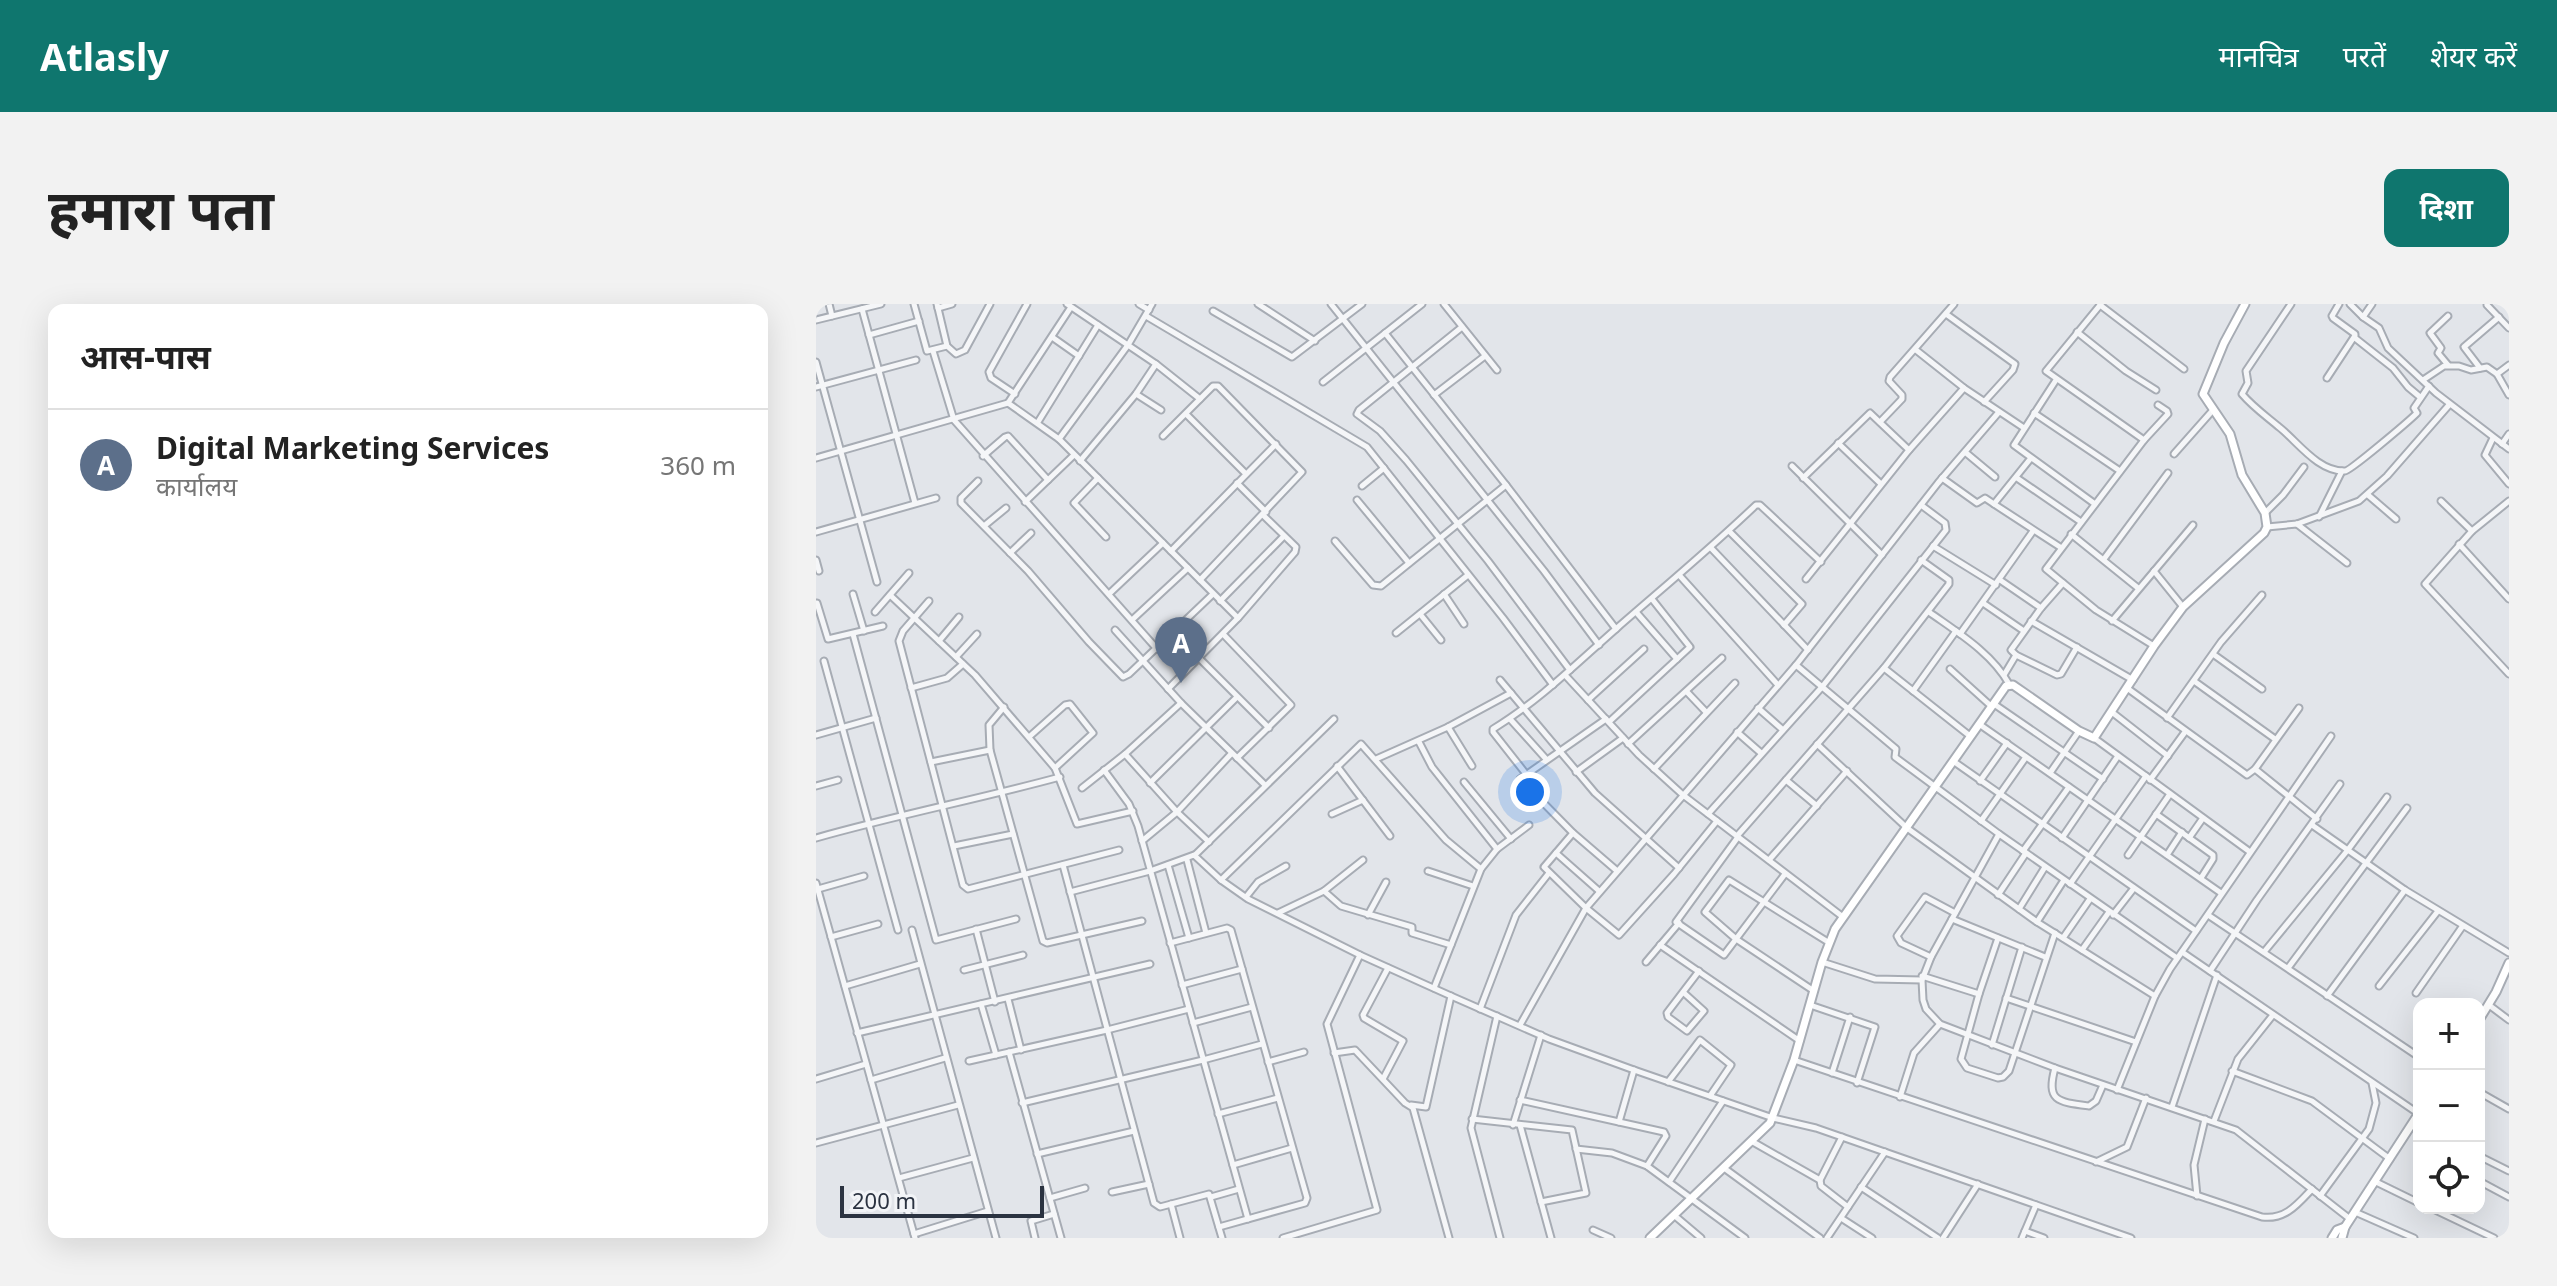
<!DOCTYPE html>
<html lang="hi">
<head>
<meta charset="utf-8">
<style>
	:root { --surface:#fff; --page:#f2f2f2; --text:#222; --muted:#767676; --line:#e0e0e0; --accent:#0f766e }
	body { margin:0; font-family:"Noto Sans","Noto Sans Devanagari",sans-serif; background:var(--page); color:var(--text) }
	.controls { position:absolute; right:24px; bottom:24px; display:grid; overflow:hidden; border-radius:16px; box-shadow:0 8px 32px #0002 }
	.controls button { width:72px; height:72px; display:grid; place-items:center; padding:0; border:0; border-bottom:2px solid var(--line); background:var(--surface); color:var(--text); font:40px sans-serif }
	.scale { position:absolute; left:24px; bottom:20px; width:204px; box-sizing:border-box; padding-left:8px; border:4px solid #2b3341; border-top:0; font-size:22px; line-height:28px; white-space:nowrap; color:#2b3341; -webkit-text-stroke:6px #f2f4f7; paint-order:stroke }
	.you { position:absolute; left:714px; top:488px; width:28px; height:28px; margin:-20px; border:6px solid #fff; border-radius:50%; background:#1a73e8; box-shadow:0 0 0 12px #1a73e833 }
	.badge { display:grid; place-items:center; width:52px; height:52px; border-radius:50%; background:var(--accent); color:#fff; font-size:26px; font-weight:700 }
	.pin { position:absolute; translate:-50% -66px; filter:drop-shadow(0 2px 4px #0008) }
	.pin::after { content:''; position:absolute; top:42px; width:28px; height:24px; background:inherit; clip-path:polygon(0 0,100% 0,50% 100%) }
	.list { margin:0; padding:0; list-style:none }
	h2 { display:flex; justify-content:space-between; align-items:center; height:104px; margin:0; padding:0 32px; font-size:34px }
	h2 small { font-size:26px; font-weight:400; color:var(--muted) }
	.list li { display:grid; grid-template-columns:52px 1fr auto; gap:24px; align-items:center; box-sizing:border-box; height:112px; padding:0 32px; border-top:2px solid var(--line) }
	.list b { display:block; font-size:30px; white-space:nowrap }
	.list p { margin:0; font-size:26px; white-space:nowrap; color:var(--muted) }
	.list em { font-size:26px; font-style:normal; color:var(--muted) }
	.icon { flex:none; width:44px; height:44px; fill:none; stroke:currentColor; stroke-width:2; stroke-linecap:round; stroke-linejoin:round }
	.map { position:relative; flex:none; width:1693px; height:934px; overflow:hidden; border-radius:16px }
	header { display:flex; align-items:center; gap:48px; box-sizing:border-box; height:112px; padding:0 40px; background:var(--accent); color:#fff }
	header strong { font-size:38px }
	nav { display:flex; gap:44px; margin-inline-start:auto; font-size:28px }
	.intro { display:flex; align-items:center; justify-content:space-between; box-sizing:border-box; height:192px; padding:0 48px }
	h1 { margin:0; font-size:56px }
	.button { padding:20px 36px; border-radius:16px; background:var(--accent); color:#fff; font-size:28px; font-weight:700 }
	main { display:flex; gap:48px; padding:0 48px }
	aside { flex:1; background:var(--surface); border-radius:16px; box-shadow:0 8px 32px #0002 }
	.map>svg:first-child { display:block }
</style>
</head>
<body>
<header>
<strong>Atlasly</strong>
<nav><a>मानचित्र</a><a>परतें</a><a>शेयर करें</a></nav>
</header>
<div class="intro"><h1>हमारा पता</h1><a class="button">दिशा</a></div>
<main>
<aside>
<h2>आस-पास<small></small></h2>
<ul class="list">
<li><span class="badge" style="background:#5c6f8a">A</span><div><b>Digital Marketing Services</b><p>कार्यालय</p></div><em>360 m</em></li>
</ul>
</aside>
<div class="map">
<svg width="1693" height="934" viewBox="0 0 1693 934">
	<rect width="100%" height="100%" fill="#e2e5ea"/>
	<g fill="none" stroke-linecap="round" stroke-linejoin="round">
		<defs>
			<g id="street">
				<path d="M13 0 16 12"/>
				<path d="M98 0 111 47 131 42"/>
				<path d="M121 0 131 42 140 50 149 46 174 0"/>
				<path d="M251 0 340 60 384 95"/>
				<path d="M323 0 333 6"/>
				<path d="M442 0 499 37"/>
				<path d="M515 0 728 267 783 341"/>
				<path d="M628 0 681 66"/>
				<path d="M1285 0 1230 67 1328 136"/>
				<path d="M1475 0 1430 67 1432 79 1426 90C1437 103 1450 112 1463 123 1481 137 1502 168 1529 167 1534 167 1593 117 1601 109L1598 104 1613 82"/>
				<path d="M1523 0 1516 12 1517 14 1539 30V34L1577 64 1592 83 1604 93"/>
				<path d="M1534 0 1547 13 1563 24 1572 44 1620 89 1693 145"/>
				<path d="M1284 1 1368 65"/>
				<path d="M1671 1 1693 24"/>
				<path d="M122 4 136 0"/>
				<path d="M46 5 99 199"/>
				<path d="M397 7 476 53 546 0"/>
				<path d="M1130 10 1199 60 1197 66 1168 98"/>
				<path d="M330 12 551 143 687 314 737 381"/>
				<path d="M1632 12 1614 29 1625 44 1622 49 1632 61"/>
				<path d="M1547 13 1556 0"/>
				<path d="M0 16 65 0"/>
				<path d="M646 23 543 106 541 110 564 127 590 156 672 257 754 366"/>
				<path d="M1261 28 1310 67 1340 86"/>
				<path d="M569 29 690 181 800 325"/>
				<path d="M53 31 103 17"/>
				<path d="M236 33 263 52"/>
				<path d="M1100 46 1148 84 1208 124"/>
				<path d="M117 47 138 116 341 345"/>
				<path d="M0 58 61 278"/>
				<path d="M1693 61 1681 70 1693 91"/>
				<path d="M1664 64 1648 43 1683 13"/>
				<path d="M1511 74 1538 33"/>
				<path d="M1240 76 1198 141 1279 200"/>
				<path d="M1607 76 1628 62H1643L1655 66 1671 63 1681 70"/>
				<path d="M507 78 606 0"/>
				<path d="M0 83 100 56"/>
				<path d="M199 90 175 74 173 68 211 0"/>
				<path d="M320 90 345 106"/>
				<path d="M618 91 669 52"/>
				<path d="M192 99 243 135 384 276 486 168 402 82H397L347 132"/>
				<path d="M1218 109 1304 167"/>
				<path d="M370 110 430 170"/>
				<path d="M222 118 282 21"/>
				<path d="M1064 118 1086 95V91L1073 77 1074 73 1138 0"/>
				<path d="M1677 134 1669 151 1693 180"/>
				<path d="M243 135 312 41 336 0"/>
				<path d="M1022 139 1065 180"/>
				<path d="M1686 140 1693 130"/>
				<path d="M1149 148 1179 173"/>
				<path d="M1358 150 1397 106"/>
				<path d="M167 152 189 133 192 132 232 176"/>
				<path d="M0 154 192 99 255 3"/>
				<path d="M1215 154 1178 200 1244 243"/>
				<path d="M264 157 320 90 340 60"/>
				<path d="M976 162 1066 251"/>
				<path d="M282 174 258 199 290 233"/>
				<path d="M987 174 1054 109 1093 146"/>
				<path d="M1126 174 1161 199 1169 194 1178 200"/>
				<path d="M1201 174 1265 218"/>
				<path d="M162 177 145 194V199L212 267 273 338 307 373 313 370 397 290"/>
				<path d="M421 179 450 208"/>
				<path d="M546 182 568 164"/>
				<path d="M1552 191 1580 215"/>
				<path d="M541 196 593 259"/>
				<path d="M1625 197 1656 227"/>
				<path d="M1693 197 1656 227 1609 280 1693 370"/>
				<path d="M209 198 258 151"/>
				<path d="M1449 209 1467 191 1488 163"/>
				<path d="M1503 213 1526 167"/>
				<path d="M1481 220 1531 259"/>
				<path d="M168 222 190 204"/>
				<path d="M1451 223 1481 220 1543 197 1571 172 1633 101"/>
				<path d="M913 227 986 300 968 321"/>
				<path d="M0 228 120 194"/>
				<path d="M1255 230 1322 284"/>
				<path d="M519 237 557 281 565 282 690 181"/>
				<path d="M1643 240 1693 295"/>
				<path d="M1117 242 1180 281"/>
				<path d="M895 244 992 346"/>
				<path d="M355 247 460 140"/>
				<path d="M194 249 215 229"/>
				<path d="M1288 255 1352 169"/>
				<path d="M0 256 3 267"/>
				<path d="M1338 267 1367 303"/>
				<path d="M864 272 962 381"/>
				<path d="M990 275 1093 146 1148 84"/>
				<path d="M384 276 422 314"/>
				<path d="M1184 276 1225 304"/>
				<path d="M1247 279 1225 304 1195 346 1200 351 1241 371 1245 370 1261 343"/>
				<path d="M37 290 48 327"/>
				<path d="M293 290 347 239"/>
				<path d="M628 290 648 320"/>
				<path d="M74 291 159 371 239 464 261 520 317 507"/>
				<path d="M113 297 87 327 83 337 147 581 152 585 303 546"/>
				<path d="M404 297 468 232"/>
				<path d="M1 299 12 335 67 322"/>
				<path d="M1167 299 1208 327"/>
				<path d="M59 308 93 269"/>
				<path d="M820 308 861 355"/>
				<path d="M1113 308C1141 328 1176 349 1193 380"/>
				<path d="M604 310 625 336"/>
				<path d="M316 316 372 264"/>
				<path d="M1215 317 1317 376"/>
				<path d="M1296 317 1377 221"/>
				<path d="M299 326 365 399 449 481"/>
				<path d="M580 329 652 271"/>
				<path d="M37 330 120 636 200 615"/>
				<path d="M407 330 475 401 421 454"/>
				<path d="M1144 330 1217 227"/>
				<path d="M123 337 143 313"/>
				<path d="M1338 342 1280 306 1230 265 1328 136 1352 110 1351 107 1342 101"/>
				<path d="M1397 350 1446 385"/>
				<path d="M140 353 161 330"/>
				<path d="M383 354 453 424"/>
				<path d="M8 357 82 626"/>
				<path d="M980 361 1080 445 1079 453 1183 530 1115 653 1106 676 1107 696 1110 705 1124 720 1239 764 1420 826 1534 915"/>
				<path d="M1068 364 1154 432"/>
				<path d="M1134 365 1175 402"/>
				<path d="M749 371 823 451 867 491 1027 613"/>
				<path d="M1188 371 1200 351"/>
				<path d="M684 376 779 489 863 564"/>
				<path d="M1378 377 1459 435"/>
				<path d="M95 384 131 374 147 360"/>
				<path d="M1311 384 1431 471 1439 465 1483 404"/>
				<path d="M352 385 422 314 479 248 480 243 447 211"/>
				<path d="M1097 387 1140 327"/>
				<path d="M871 388 890 408"/>
				<path d="M772 396 828 345"/>
				<path d="M1178 400 1287 475"/>
				<path d="M188 403 173 421 174 446 227 637 231 639 326 617"/>
				<path d="M942 404 967 426"/>
				<path d="M1297 409 1352 452"/>
				<path d="M1351 414 1405 338 1446 291"/>
				<path d="M694 415 730 455"/>
				<path d="M790 415 704 475 757 529 800 566"/>
				<path d="M793 418 874 343 836 295"/>
				<path d="M1163 420 1405 589"/>
				<path d="M632 423 656 462"/>
				<path d="M921 428 945 449"/>
				<path d="M0 431 60 414"/>
				<path d="M213 433 249 401 254 400 277 429 239 464"/>
				<path d="M1278 434 1434 548"/>
				<path d="M603 438 616 463 681 545"/>
				<path d="M812 440 906 354"/>
				<path d="M1001 440 1091 524 1221 618 1339 692"/>
				<path d="M309 450 361 508 393 538"/>
				<path d="M560 455 632 423 695 389"/>
				<path d="M1137 457 1380 627"/>
				<path d="M115 458 174 446"/>
				<path d="M521 462 574 532"/>
				<path d="M838 465 919 379"/>
				<path d="M1439 465 1501 515"/>
				<path d="M288 466 313 500 322 522 432 915"/>
				<path d="M760 468 807 434"/>
				<path d="M1234 469 1263 427"/>
				<path d="M710 470 677 428V425C723 397 761 359 801 324 848 283 895 244 940 201H944L1005 258"/>
				<path d="M970 476 1001 502"/>
				<path d="M1334 476 1369 428"/>
				<path d="M1164 477 1191 439"/>
				<path d="M648 478 695 535"/>
				<path d="M334 479 421 393"/>
				<path d="M0 482 22 476"/>
				<path d="M266 484 309 450 365 399"/>
				<path d="M516 510 547 496"/>
				<path d="M892 510 1006 383 1130 226 1129 219 1105 201"/>
				<path d="M1340 510 1397 551V555L1385 574"/>
				<path d="M1165 517 1210 453"/>
				<path d="M1496 521 1589 586 1693 649"/>
				<path d="M757 529 728 563 770 604 803 631 858 570 901 517"/>
				<path d="M1183 530 1361 654"/>
				<path d="M921 532 1068 364 1133 280V276L1105 256"/>
				<path d="M922 533 860 618 908 651 969 570"/>
				<path d="M0 534C81 511 163 495 244 473"/>
				<path d="M1246 534 1302 452"/>
				<path d="M1373 534 1387 514"/>
				<path d="M326 537 361 508 415 450"/>
				<path d="M138 542 197 530"/>
				<path d="M1207 547 1253 483"/>
				<path d="M740 549 783 587"/>
				<path d="M379 551 518 415"/>
				<path d="M1312 551 1354 490"/>
				<path d="M1351 551 1366 528"/>
				<path d="M371 556 390 629"/>
				<path d="M953 556 1031 467"/>
				<path d="M247 561 338 899 344 903 393 890 406 934"/>
				<path d="M352 561 373 634"/>
				<path d="M612 567 657 582"/>
				<path d="M405 576 545 440 630 536 665 565"/>
				<path d="M0 579 99 934"/>
				<path d="M1254 580 1330 472"/>
				<path d="M2 585 48 572"/>
				<path d="M508 587 525 602 596 623V629L635 641"/>
				<path d="M254 588 334 567 378 551 405 576 432 595 544 651 635 692 733 735 818 766 957 814 1000 824 1315 934"/>
				<path d="M1182 591 1210 549"/>
				<path d="M430 593 442 578 470 562"/>
				<path d="M1203 605 1229 563"/>
				<path d="M462 609 508 587 547 556"/>
				<path d="M552 611 570 578"/>
				<path d="M1297 611 1318 584"/>
				<path d="M1392 611 1603 753"/>
				<path d="M1136 615 1229 653"/>
				<path d="M1221 618 1248 576"/>
				<path d="M160 625 179 698"/>
				<path d="M96 626 180 934"/>
				<path d="M15 633 62 620"/>
				<path d="M1182 634 1163 690 1145 755 1151 764 1182 774 1187 773 1193 767 1239 629"/>
				<path d="M1247 634 1274 595"/>
				<path d="M354 639 411 624 415 626 491 894 489 899 403 923"/>
				<path d="M844 641 984 737"/>
				<path d="M1266 646 1293 608"/>
				<path d="M1366 648 1603 810"/>
				<path d="M1448 648 1531 547 1571 493"/>
				<path d="M1115 653 1085 639 1081 632 1109 593 1139 609"/>
				<path d="M830 658 863 619"/>
				<path d="M1006 658 1059 675 1106 676"/>
				<path d="M1472 664 1591 504"/>
				<path d="M148 666 207 651"/>
				<path d="M1394 667 1441 596 1524 480"/>
				<path d="M1106 672 1163 690"/>
				<path d="M366 681 426 665"/>
				<path d="M29 682 104 660"/>
				<path d="M1563 682 1622 607"/>
				<path d="M618 684 665 565 681 545 713 521"/>
				<path d="M998 687 920 635 889 608 913 576 1012 638"/>
				<path d="M867 688 888 707 871 727 852 713 851 709 883 667"/>
				<path d="M1600 689 1646 623"/>
				<path d="M1511 692 1589 586"/>
				<path d="M1190 694 1320 738"/>
				<path d="M192 695 205 746"/>
				<path d="M165 700 180 751"/>
				<path d="M994 701 1059 723 1041 779"/>
				<path d="M1673 701 1693 716"/>
				<path d="M664 705 700 611 733 569"/>
				<path d="M681 712 655 824 684 934"/>
				<path d="M377 719 436 703"/>
				<path d="M704 721 770 604 980 361 1122 179 1183 108"/>
				<path d="M41 729 334 660"/>
				<path d="M1176 741 1206 643"/>
				<path d="M193 748 245 934"/>
				<path d="M518 749 539 746 589 799 597 804 633 934"/>
				<path d="M978 756 1446 913C1469 916 1481 901 1496 885"/>
				<path d="M153 757 291 726 373 705"/>
				<path d="M452 758 488 748"/>
				<path d="M1239 764C1230 797 1241 798 1273 802L1280 797 1287 781"/>
				<path d="M1416 767 1496 797 1574 855"/>
				<path d="M1016 769 1034 713"/>
				<path d="M0 775 50 760"/>
				<path d="M567 775 587 737 548 714 547 711 572 664"/>
				<path d="M55 776 129 754"/>
				<path d="M852 778 884 736 915 761 894 792"/>
				<path d="M1301 786 1339 692 1354 665 1515 432"/>
				<path d="M1663 788 1693 805"/>
				<path d="M1084 793 1098 749 1124 720"/>
				<path d="M704 796 848 828 850 832 831 862"/>
				<path d="M206 799 387 756 446 740"/>
				<path d="M595 801 610 803 635 692"/>
				<path d="M1356 803 1401 671"/>
				<path d="M402 810 462 794"/>
				<path d="M656 815 756 826 770 889 725 898"/>
				<path d="M1398 817 1422 755 1457 711"/>
				<path d="M803 818 818 766"/>
				<path d="M697 821 725 731"/>
				<path d="M704 821 735 934"/>
				<path d="M937 838 1004 876 1026 833"/>
				<path d="M0 839 142 801"/>
				<path d="M760 845 796 849 831 862 929 934"/>
				<path d="M221 850 318 827"/>
				<path d="M1663 852 1693 867"/>
				<path d="M1280 858 1311 843 1330 794"/>
				<path d="M417 861 476 844"/>
				<path d="M908 864 1004 934"/>
				<path d="M83 874 157 854"/>
				<path d="M1004 876 1005 882 1032 903"/>
				<path d="M1663 877 1693 893"/>
				<path d="M853 878 907 797"/>
				<path d="M1560 878 1603 899"/>
				<path d="M1045 883 1122 934"/>
				<path d="M296 888 333 880"/>
				<path d="M1381 892 1378 861 1389 815"/>
				<path d="M1504 892 1553 825 1560 799 1556 779"/>
				<path d="M395 893 423 885"/>
				<path d="M234 894 269 884"/>
				<path d="M355 900 364 934"/>
				<path d="M1615 904 1678 934"/>
				<path d="M1539 908 1598 934"/>
				<path d="M859 912 885 934"/>
				<path d="M1025 914 1056 934"/>
				<path d="M777 926 795 934"/>
				<path d="M1209 927 1228 934"/>
				<path d="M98 930 172 907"/>
				<path d="M219 934 215 917 238 910"/>
				<path d="M467 934 561 906 511 720 544 651"/>
				<path d="M1011 934 1069 848"/>
				<path d="M1127 934 1162 880"/>
				<path d="M1206 934 1220 901"/>
			</g>
			<g id="secondary">
				<path d="M1663 716 1680 688 1693 659"/>
				<path d="M834 934 954 819 978 756 1006 658 1019 625 1190 382 1197 381 1263 427 1278 434 1338 342 1367 303 1448 229 1451 223 1449 209 1426 171 1414 130 1387 90 1408 39 1429 0"/>
				<path d="M1516 934 1521 926 1529 923"/>
				<path d="M1526 934 1529 923 1603 809"/>
			</g>
		</defs>
		<use href="#street" stroke="#a7acb4" stroke-width="9"/>
		<use href="#secondary" stroke="#a7acb4" stroke-width="11"/>
		<use href="#street" stroke="#f5f6f8" stroke-width="5"/>
		<use href="#secondary" stroke="#fff" stroke-width="7"/>
	</g>
</svg>
<div class="controls">
<button>+</button>
<button>−</button>
<button><svg class="icon" aria-label="locate" viewBox="0 0 24 24"><circle cx="12" cy="12" r="6"/><path d="M12 2v4M12 18v4M2 12h4M18 12h4"/></svg></button>
</div>
<div class="scale">200 m</div>
<div class="you"></div>
<div class="pin badge" style="left:365px;top:379px;background:#5c6f8a">A</div>
</div>
</main>
</body>
</html>
